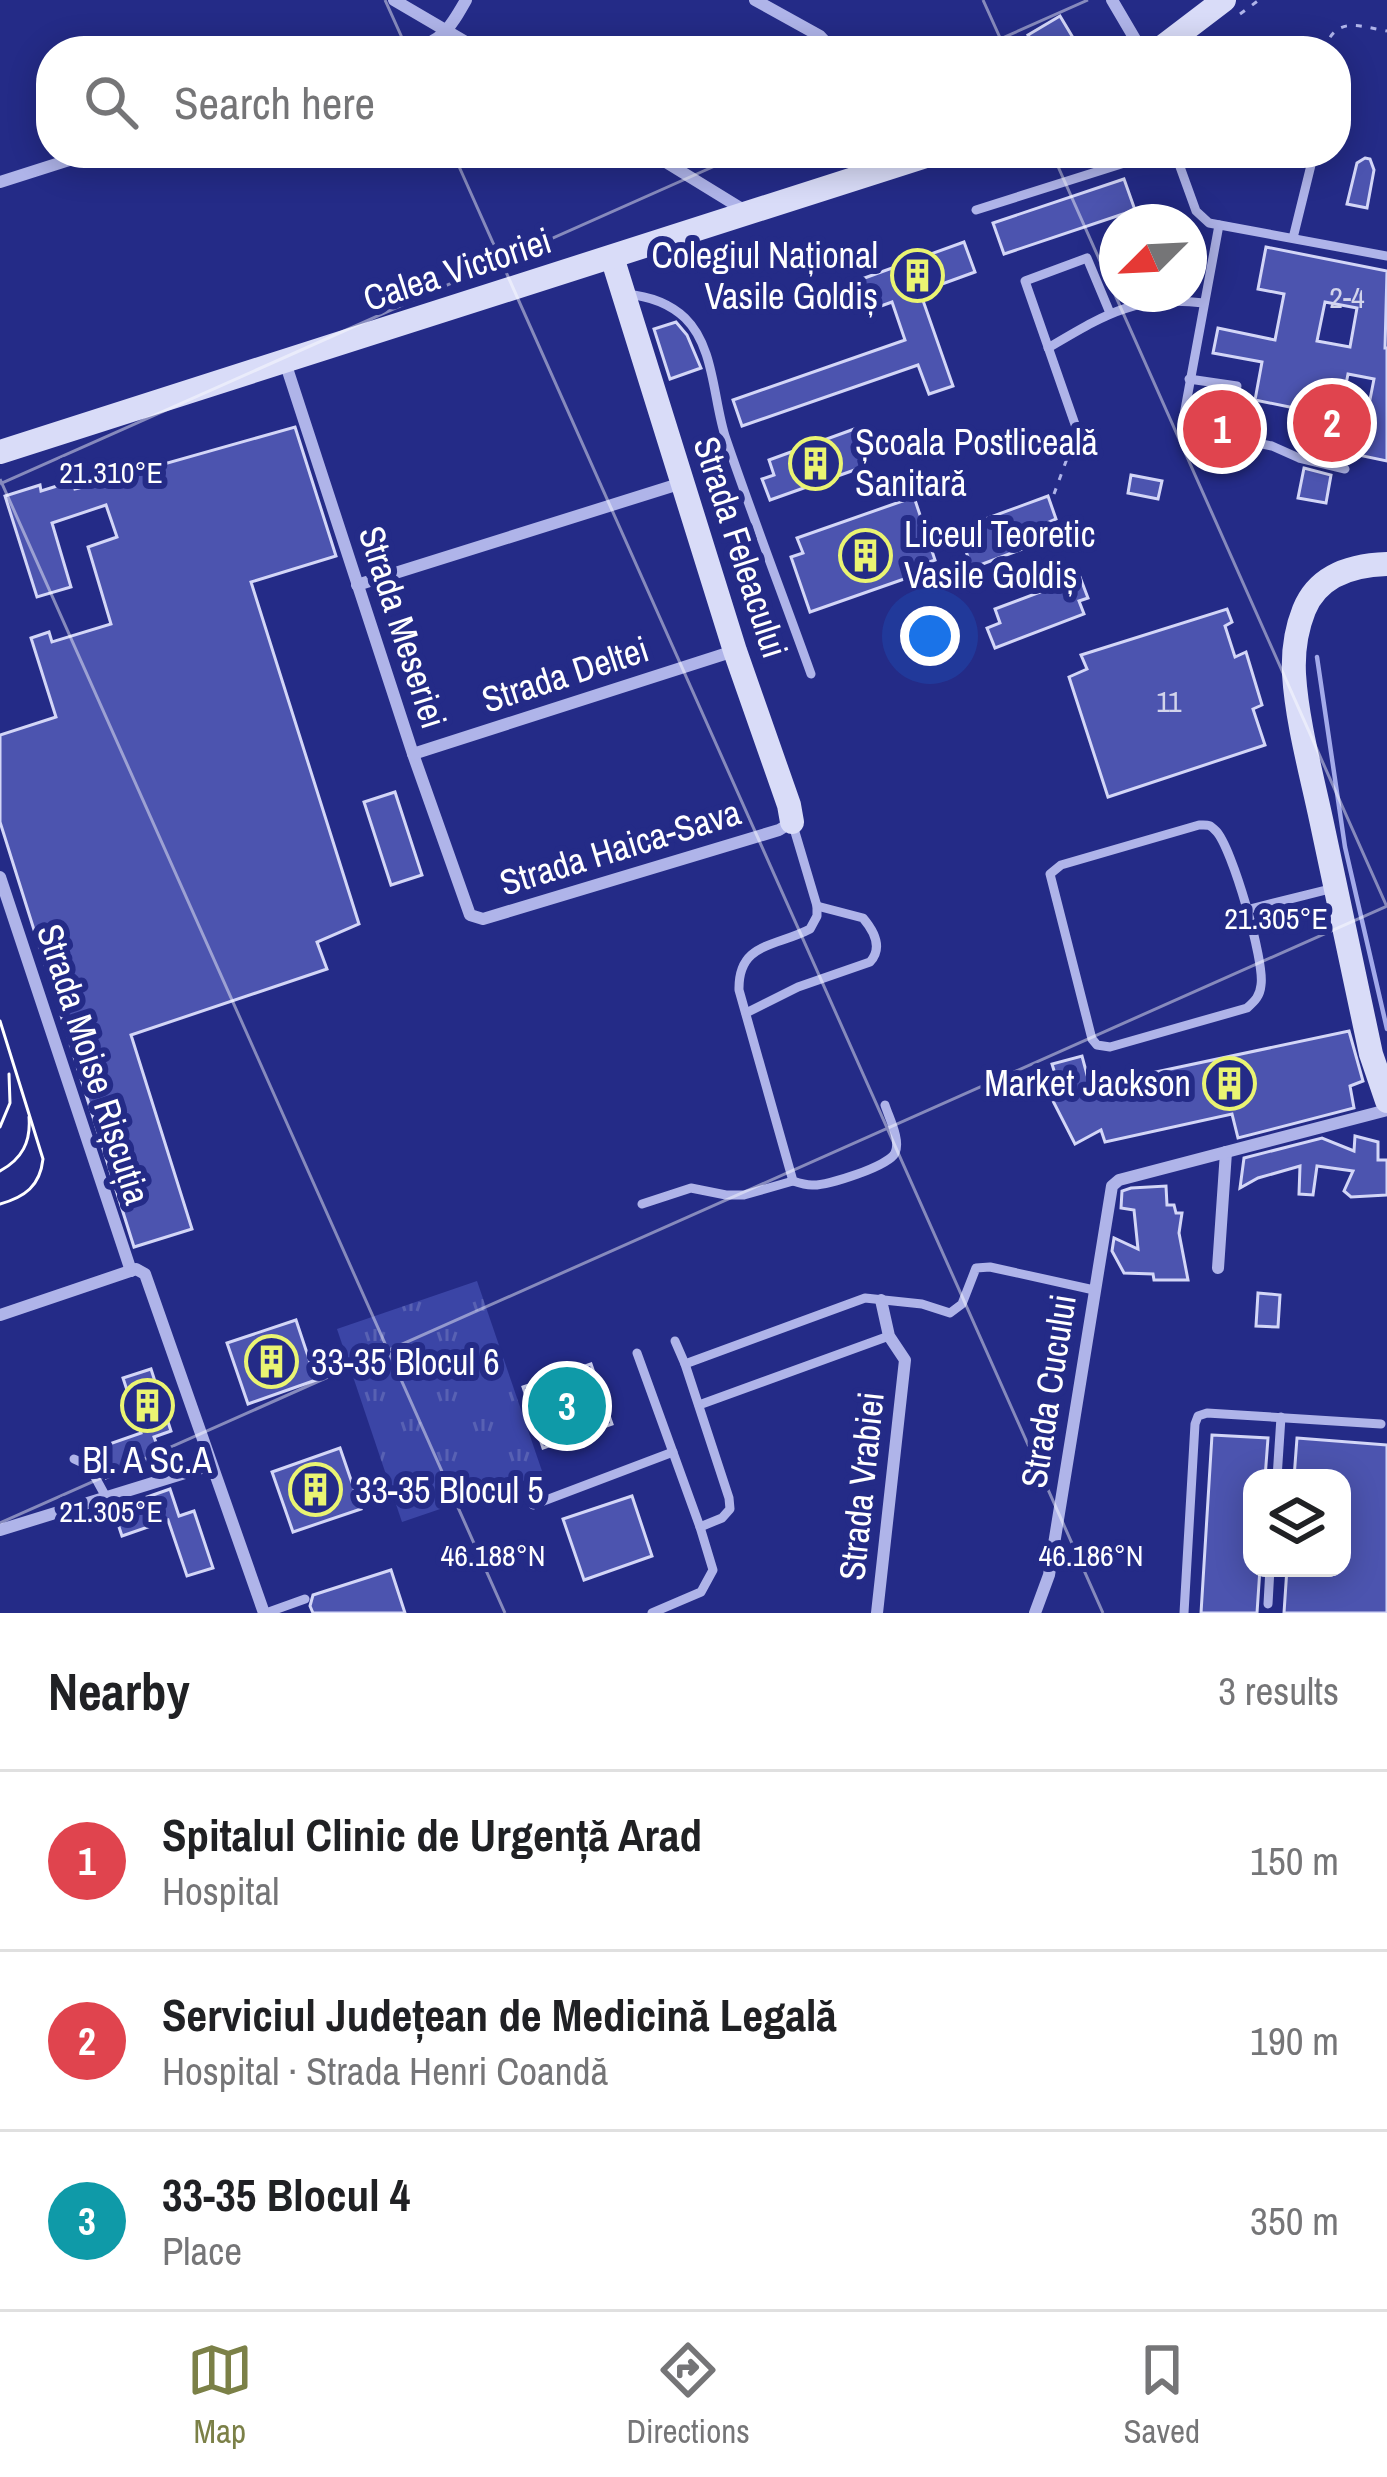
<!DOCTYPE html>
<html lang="en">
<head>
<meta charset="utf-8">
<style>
	:root { --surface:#fff; --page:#f2f2f2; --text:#202124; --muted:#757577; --line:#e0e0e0; --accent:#7b8047 }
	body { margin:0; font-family:"Archivo Narrow",sans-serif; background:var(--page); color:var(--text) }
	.controls { position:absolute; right:36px; bottom:36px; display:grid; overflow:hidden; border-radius:24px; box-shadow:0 6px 30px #0003 }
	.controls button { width:108px; height:108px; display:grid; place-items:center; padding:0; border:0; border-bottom:3px solid var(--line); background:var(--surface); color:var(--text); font:60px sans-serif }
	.compass { position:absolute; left:1099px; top:204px; width:108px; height:108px; border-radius:50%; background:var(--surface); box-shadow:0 6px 30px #0003; rotate:246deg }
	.you { position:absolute; left:930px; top:636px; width:42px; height:42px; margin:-30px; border:9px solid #fff; border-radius:50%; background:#1a73e8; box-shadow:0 0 0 18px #1a73e833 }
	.badge { display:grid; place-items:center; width:78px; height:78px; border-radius:50%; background:var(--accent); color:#fff; font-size:39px; font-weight:700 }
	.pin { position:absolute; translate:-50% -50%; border:6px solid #fff; box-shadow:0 3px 12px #0006 }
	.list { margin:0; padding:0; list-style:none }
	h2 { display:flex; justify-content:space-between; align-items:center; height:156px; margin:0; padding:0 48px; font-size:51px }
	h2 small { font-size:39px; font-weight:400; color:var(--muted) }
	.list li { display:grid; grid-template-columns:78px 1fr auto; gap:36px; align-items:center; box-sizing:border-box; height:180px; padding:0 48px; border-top:3px solid var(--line) }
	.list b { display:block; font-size:45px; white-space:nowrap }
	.list p { margin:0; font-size:39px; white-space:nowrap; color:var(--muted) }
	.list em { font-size:39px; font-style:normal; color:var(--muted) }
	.icon { flex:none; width:66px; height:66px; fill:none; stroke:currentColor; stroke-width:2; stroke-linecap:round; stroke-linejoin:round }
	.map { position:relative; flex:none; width:1387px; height:1613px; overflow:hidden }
	.search { position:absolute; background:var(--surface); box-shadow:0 6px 30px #0003; left:36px; right:36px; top:36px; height:132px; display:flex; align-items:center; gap:30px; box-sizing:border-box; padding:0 42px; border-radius:48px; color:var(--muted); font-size:45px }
	.sheet { height:696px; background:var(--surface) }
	nav { display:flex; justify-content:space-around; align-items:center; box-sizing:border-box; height:168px; border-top:3px solid var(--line); background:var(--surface); font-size:33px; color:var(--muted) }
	nav a { display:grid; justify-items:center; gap:6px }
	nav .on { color:var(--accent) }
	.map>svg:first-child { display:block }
</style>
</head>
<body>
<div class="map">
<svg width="1387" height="1613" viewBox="0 0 1387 1613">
	<defs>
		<pattern id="grass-tufts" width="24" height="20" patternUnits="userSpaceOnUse" patternTransform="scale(3)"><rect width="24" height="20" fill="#3b45a6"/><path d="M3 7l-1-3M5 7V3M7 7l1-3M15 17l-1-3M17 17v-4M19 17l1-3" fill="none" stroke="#5861b3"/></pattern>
	</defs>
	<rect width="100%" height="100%" fill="#242b87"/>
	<path fill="url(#grass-tufts)" d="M477 1281 543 1474 402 1522 337 1329Z"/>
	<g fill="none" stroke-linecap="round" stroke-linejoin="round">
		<path stroke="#a3aaea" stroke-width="4.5" d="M1317 657 1345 847 1387 1029"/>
	</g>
	<g fill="#4c54af" stroke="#d3d6f7" stroke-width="3" fill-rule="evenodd">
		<path d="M1060 16 1081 51H1038L1028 35Z"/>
		<path d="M1365 158 1370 159 1374 170 1367 208 1347 204 1357 163Z"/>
		<path d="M1124 179 1135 210 1004 254 993 223Z"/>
		<path d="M964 242 975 272 920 292 953 386 929 394 918 365 742 426 733 400 905 340 892 302 870 310 859 280Z"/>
		<path d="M1266 247 1387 271 1385 348H1387V461L1335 450 1334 457 1307 451 1314 412 1255 400 1262 362 1213 353 1218 328 1275 340 1284 294 1258 289ZM1325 302 1357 308 1350 347 1317 341ZM1348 374 1374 379 1365 425 1339 420Z"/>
		<path d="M676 322 687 335 701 368 670 379 654 329Z"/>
		<path d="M295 427 336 556 251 582 359 924 317 942 327 969 131 1035 192 1229 134 1247 0 822V735L56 717 31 638 49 632 52 642 111 624 88 547 117 537 106 505 52 523 71 587 37 597 5 496 40 485 41 491 73 481 75 489 79 488Z"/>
		<path d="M857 428 864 449 858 451 863 467 770 500 762 479 774 475 769 460Z"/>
		<path d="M1304 468 1331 475 1326 503 1298 498Z"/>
		<path d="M1131 475 1162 481 1158 499 1128 493Z"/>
		<path d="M1048 496 1056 519 1049 522 1054 537 972 568 958 529Z"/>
		<path d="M914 497 935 560 905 571 907 578 810 612 791 557 803 553 797 538Z"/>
		<path d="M1080 577 1088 598 1079 601 1084 614 995 648 987 628 1000 623 995 609Z"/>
		<path d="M1227 609 1232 622 1225 626 1235 657 1246 652 1262 705 1253 709 1265 745 1108 797 1069 677 1087 669 1081 655Z"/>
		<path d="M395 792 422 875 391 885 364 802Z"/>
		<path d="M1349 1031 1363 1081 1350 1086 1354 1108 1238 1138 1232 1114 1105 1142 1101 1130 1075 1144 1053 1101 1062 1097 1052 1064 1082 1056 1090 1086Z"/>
		<path d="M1355 1136 1378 1142V1160H1387V1195L1351 1197 1344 1191 1353 1171 1317 1166 1313 1195 1299 1194 1300 1166 1258 1178 1240 1188 1244 1158 1322 1138 1354 1151Z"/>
		<path d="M1166 1186 1167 1205H1174L1176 1213H1182L1179 1233 1188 1280H1154L1153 1274 1124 1273 1112 1251 1114 1238 1138 1249 1134 1210 1121 1208 1122 1191 1131 1188Z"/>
		<path d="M1258 1293 1280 1295 1278 1327 1256 1326Z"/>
		<path d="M296 1320 316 1380 248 1404 227 1343Z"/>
		<path d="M591 1364 612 1424 543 1448 523 1387Z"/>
		<path d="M151 1369 171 1431 154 1437 162 1458 106 1478 92 1450 141 1433 123 1378Z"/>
		<path d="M1212 1435 1268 1438 1265 1478H1252V1568H1260L1257 1613H1201Z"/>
		<path d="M1297 1438 1387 1445V1613H1284L1287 1568H1342V1478H1294Z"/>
		<path d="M340 1448 361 1509 293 1532 272 1472Z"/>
		<path d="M170 1489 179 1516 194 1511 213 1568 187 1576 168 1520 122 1536 113 1509Z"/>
		<path d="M632 1496 652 1556 584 1580 563 1519Z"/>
		<path d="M391 1570 405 1613H313L310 1606 313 1595Z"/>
	</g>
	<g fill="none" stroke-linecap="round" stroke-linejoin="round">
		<g stroke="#afb4e9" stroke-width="3" stroke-dasharray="6 9" stroke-linecap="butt">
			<path d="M1240 14 1259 0"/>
			<path d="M1324 51C1335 15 1358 26 1387 31"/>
			<path d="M950 166 992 153"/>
			<path d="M1054 494 1072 445"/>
		</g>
		<g stroke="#afb4e9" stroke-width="9">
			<path d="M1336 110 1343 108 1344 104"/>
			<path d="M1175 153 1196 211 1209 223 1387 256"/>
			<path d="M976 210 1156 153"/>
			<path d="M1219 225 1184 415 1190 423 1210 433 1272 446 1299 458 1345 469"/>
			<path d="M1293 238 1314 153"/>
			<path d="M626 294C648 296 668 302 685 318 715 347 713 401 726 439 753 518 783 596 811 674"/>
			<path d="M1048 348C1106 314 1134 295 1204 303"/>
			<path d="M1189 379 1237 386"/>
			<path d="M1077 430 1025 281 1087 258 1110 313"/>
			<path d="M792 822 817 906V916L810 929C776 947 738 942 739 990L793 1181C799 1183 805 1185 812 1185 827 1186 889 1166 895 1153 901 1140 889 1118 885 1105"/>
			<path d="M1199 825C1209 825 1209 824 1216 831 1232 847 1265 962 1261 985 1260 996 1255 1001 1247 1008L1110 1047 1097 1045 1092 1039 1050 874 1061 865Z"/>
			<path d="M1246 910 1334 888"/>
			<path d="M746 1013 798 987 870 962C883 948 874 931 863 918L817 906"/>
			<path d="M642 1204 691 1188 726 1195H744L793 1181"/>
			<path d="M675 1341 685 1364"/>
			<path d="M637 1353 700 1527 713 1570 701 1592 652 1613"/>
			<path d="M699 1405 889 1336"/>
			<path d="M74 1459 89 1466 106 1497"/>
			<path d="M1277 1478 1281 1417"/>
			<path d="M533 1505 673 1452"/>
			<path d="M700 1527 722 1518 730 1509 729 1498 685 1364 865 1298 922 1304 950 1313 962 1304 976 1268 990 1267 1094 1290"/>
			<path d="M1268 1604 1270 1568"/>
			<path d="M266 1613 305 1599"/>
			<path d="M1184 1613 1195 1424 1198 1416 1207 1413 1381 1424"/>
		</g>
		<g stroke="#afb4e9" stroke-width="12">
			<path d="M394 0 481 51"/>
			<path d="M755 0 820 36 834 51"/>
			<path d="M1112 0 1142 51"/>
			<path d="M410 51C443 40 449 30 466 0"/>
			<path d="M651 153 747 212"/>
			<path d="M873 153 879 171"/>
			<path d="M0 182 91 153"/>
			<path d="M285 362 413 754 470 915 483 919 779 830 792 822"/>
			<path d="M357 585 682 483"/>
			<path d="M413 754 734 651"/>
			<path d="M0 877 131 1271"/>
			<path d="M1218 1268 1226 1152"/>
			<path d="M0 1315 136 1269 145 1274 264 1613"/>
			<path d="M0 1530 211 1465"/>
			<path d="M877 1613 905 1360 889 1336 881 1300"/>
			<path d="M1035 1613 1049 1575 1112 1186 1119 1180 1387 1110"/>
		</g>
		<g stroke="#d9dcf8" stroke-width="24">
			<path d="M1157 51 1224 0"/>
			<path d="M612 257 735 651 789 805 792 822"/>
			<path d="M0 452 935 153"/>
			<path d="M1387 564C1353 565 1318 575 1304 610 1296 630 1293 653 1294 674 1297 722 1311 772 1321 819 1338 897 1354 976 1371 1054L1387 1101"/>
		</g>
		<g stroke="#fff" stroke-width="3">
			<path d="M0 1021 43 1159C40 1186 25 1197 0 1204"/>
			<path d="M0 1127 10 1103 9 1074"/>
			<path d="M0 1171C22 1159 31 1142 29 1117"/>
		</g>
	</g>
	<path fill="none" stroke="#fff" stroke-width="3" stroke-opacity="0.45" d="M385 0 408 51M983 0 1006 51M973 51 1088 0M453 153 1103 1613M1052 153 1387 907M0 479 505 1613M0 484 744 153M0 1523 1387 906"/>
	<defs>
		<symbol id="building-ring" viewBox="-11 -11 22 22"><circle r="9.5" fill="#242b87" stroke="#eaf472" stroke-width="1.5"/><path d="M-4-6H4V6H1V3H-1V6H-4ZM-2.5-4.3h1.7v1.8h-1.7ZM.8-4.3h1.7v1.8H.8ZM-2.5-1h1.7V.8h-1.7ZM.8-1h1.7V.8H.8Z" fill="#eaf472"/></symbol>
	</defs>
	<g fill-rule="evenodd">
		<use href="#building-ring" x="888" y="246" width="59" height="59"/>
		<use href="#building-ring" x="786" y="434" width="59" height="59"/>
		<use href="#building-ring" x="836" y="526" width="59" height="59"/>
		<use href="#building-ring" x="1200" y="1054" width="59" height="59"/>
		<use href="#building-ring" x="242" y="1332" width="59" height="59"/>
		<use href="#building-ring" x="118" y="1376" width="59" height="59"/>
		<use href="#building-ring" x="286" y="1460" width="59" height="59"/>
	</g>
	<g text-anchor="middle" stroke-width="12" stroke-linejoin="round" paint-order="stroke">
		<g font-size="30" fill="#d2d4eb">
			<text x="1347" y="308">2-4</text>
			<text x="1169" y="712">11</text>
		</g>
		<g font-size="36" fill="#fff" stroke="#242b87" text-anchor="start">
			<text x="878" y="268" text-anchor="end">Colegiul Național<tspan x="878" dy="41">Vasile Goldiș</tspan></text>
			<text x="855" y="455">Școala Postliceală<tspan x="855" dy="41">Sanitară</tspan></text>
			<text x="904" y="547">Liceul Teoretic<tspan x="904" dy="41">Vasile Goldiș</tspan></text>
			<text x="1191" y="1096" text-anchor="end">Market Jackson</text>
			<text x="311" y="1375">33-35 Blocul 6</text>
			<text x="147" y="1473" text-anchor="middle">Bl. A Sc.A</text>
			<text x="355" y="1503">33-35 Blocul 5</text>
		</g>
		<g font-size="36" fill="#fff" stroke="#242b87">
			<text transform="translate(457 269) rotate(-18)" y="13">Calea Victoriei</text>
			<text transform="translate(741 547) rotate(72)" y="13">Strada Feleacului</text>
			<text transform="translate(403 627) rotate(72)" y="13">Strada Meseriei</text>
			<text transform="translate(565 674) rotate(-18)" y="13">Strada Deltei</text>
			<text transform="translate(620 847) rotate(-17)" y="13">Strada Haica-Sava</text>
			<text transform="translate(94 1064) rotate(72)" y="13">Strada Moise Rișcuția</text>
			<text transform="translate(1048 1391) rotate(-81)" y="13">Strada Cucului</text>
			<text transform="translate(861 1486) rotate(-84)" y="13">Strada Vrabiei</text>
		</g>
	</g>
	<g font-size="30" text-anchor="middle" fill="#fff" stroke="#242b87" stroke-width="12" stroke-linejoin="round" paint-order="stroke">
		<text x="111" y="483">21.310°E</text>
		<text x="1276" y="929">21.305°E</text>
		<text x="111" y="1522">21.305°E</text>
		<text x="493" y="1566">46.188°N</text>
		<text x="1091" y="1566">46.186°N</text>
	</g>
</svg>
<div class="controls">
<button><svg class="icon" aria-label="layers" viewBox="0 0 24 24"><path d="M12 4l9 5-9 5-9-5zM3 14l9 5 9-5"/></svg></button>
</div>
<svg class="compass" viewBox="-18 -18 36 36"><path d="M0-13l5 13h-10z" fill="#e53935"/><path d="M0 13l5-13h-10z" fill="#757577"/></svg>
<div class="you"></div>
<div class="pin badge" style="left:1222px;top:429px;background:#e0444e">1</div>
<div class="pin badge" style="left:1332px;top:423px;background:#e0444e">2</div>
<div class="pin badge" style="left:567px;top:1406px;background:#0f9aa8">3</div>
<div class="search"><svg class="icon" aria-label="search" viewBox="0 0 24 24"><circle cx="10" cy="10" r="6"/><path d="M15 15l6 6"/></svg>Search here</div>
</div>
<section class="sheet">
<h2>Nearby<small>3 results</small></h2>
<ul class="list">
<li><span class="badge" style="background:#e0444e">1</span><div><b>Spitalul Clinic de Urgență Arad</b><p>Hospital</p></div><em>150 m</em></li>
<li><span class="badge" style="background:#e0444e">2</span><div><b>Serviciul Județean de Medicină Legală</b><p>Hospital · Strada Henri Coandă</p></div><em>190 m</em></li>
<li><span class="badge" style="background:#0f9aa8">3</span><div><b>33-35 Blocul 4</b><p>Place</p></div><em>350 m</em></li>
</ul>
</section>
<nav>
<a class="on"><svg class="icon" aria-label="map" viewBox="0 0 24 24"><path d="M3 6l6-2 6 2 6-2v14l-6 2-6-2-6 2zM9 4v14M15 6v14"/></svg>Map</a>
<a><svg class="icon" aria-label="directions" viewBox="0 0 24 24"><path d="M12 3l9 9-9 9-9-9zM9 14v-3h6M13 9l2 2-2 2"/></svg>Directions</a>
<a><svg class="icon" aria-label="saved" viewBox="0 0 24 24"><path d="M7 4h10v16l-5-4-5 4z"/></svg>Saved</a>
</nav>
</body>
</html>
